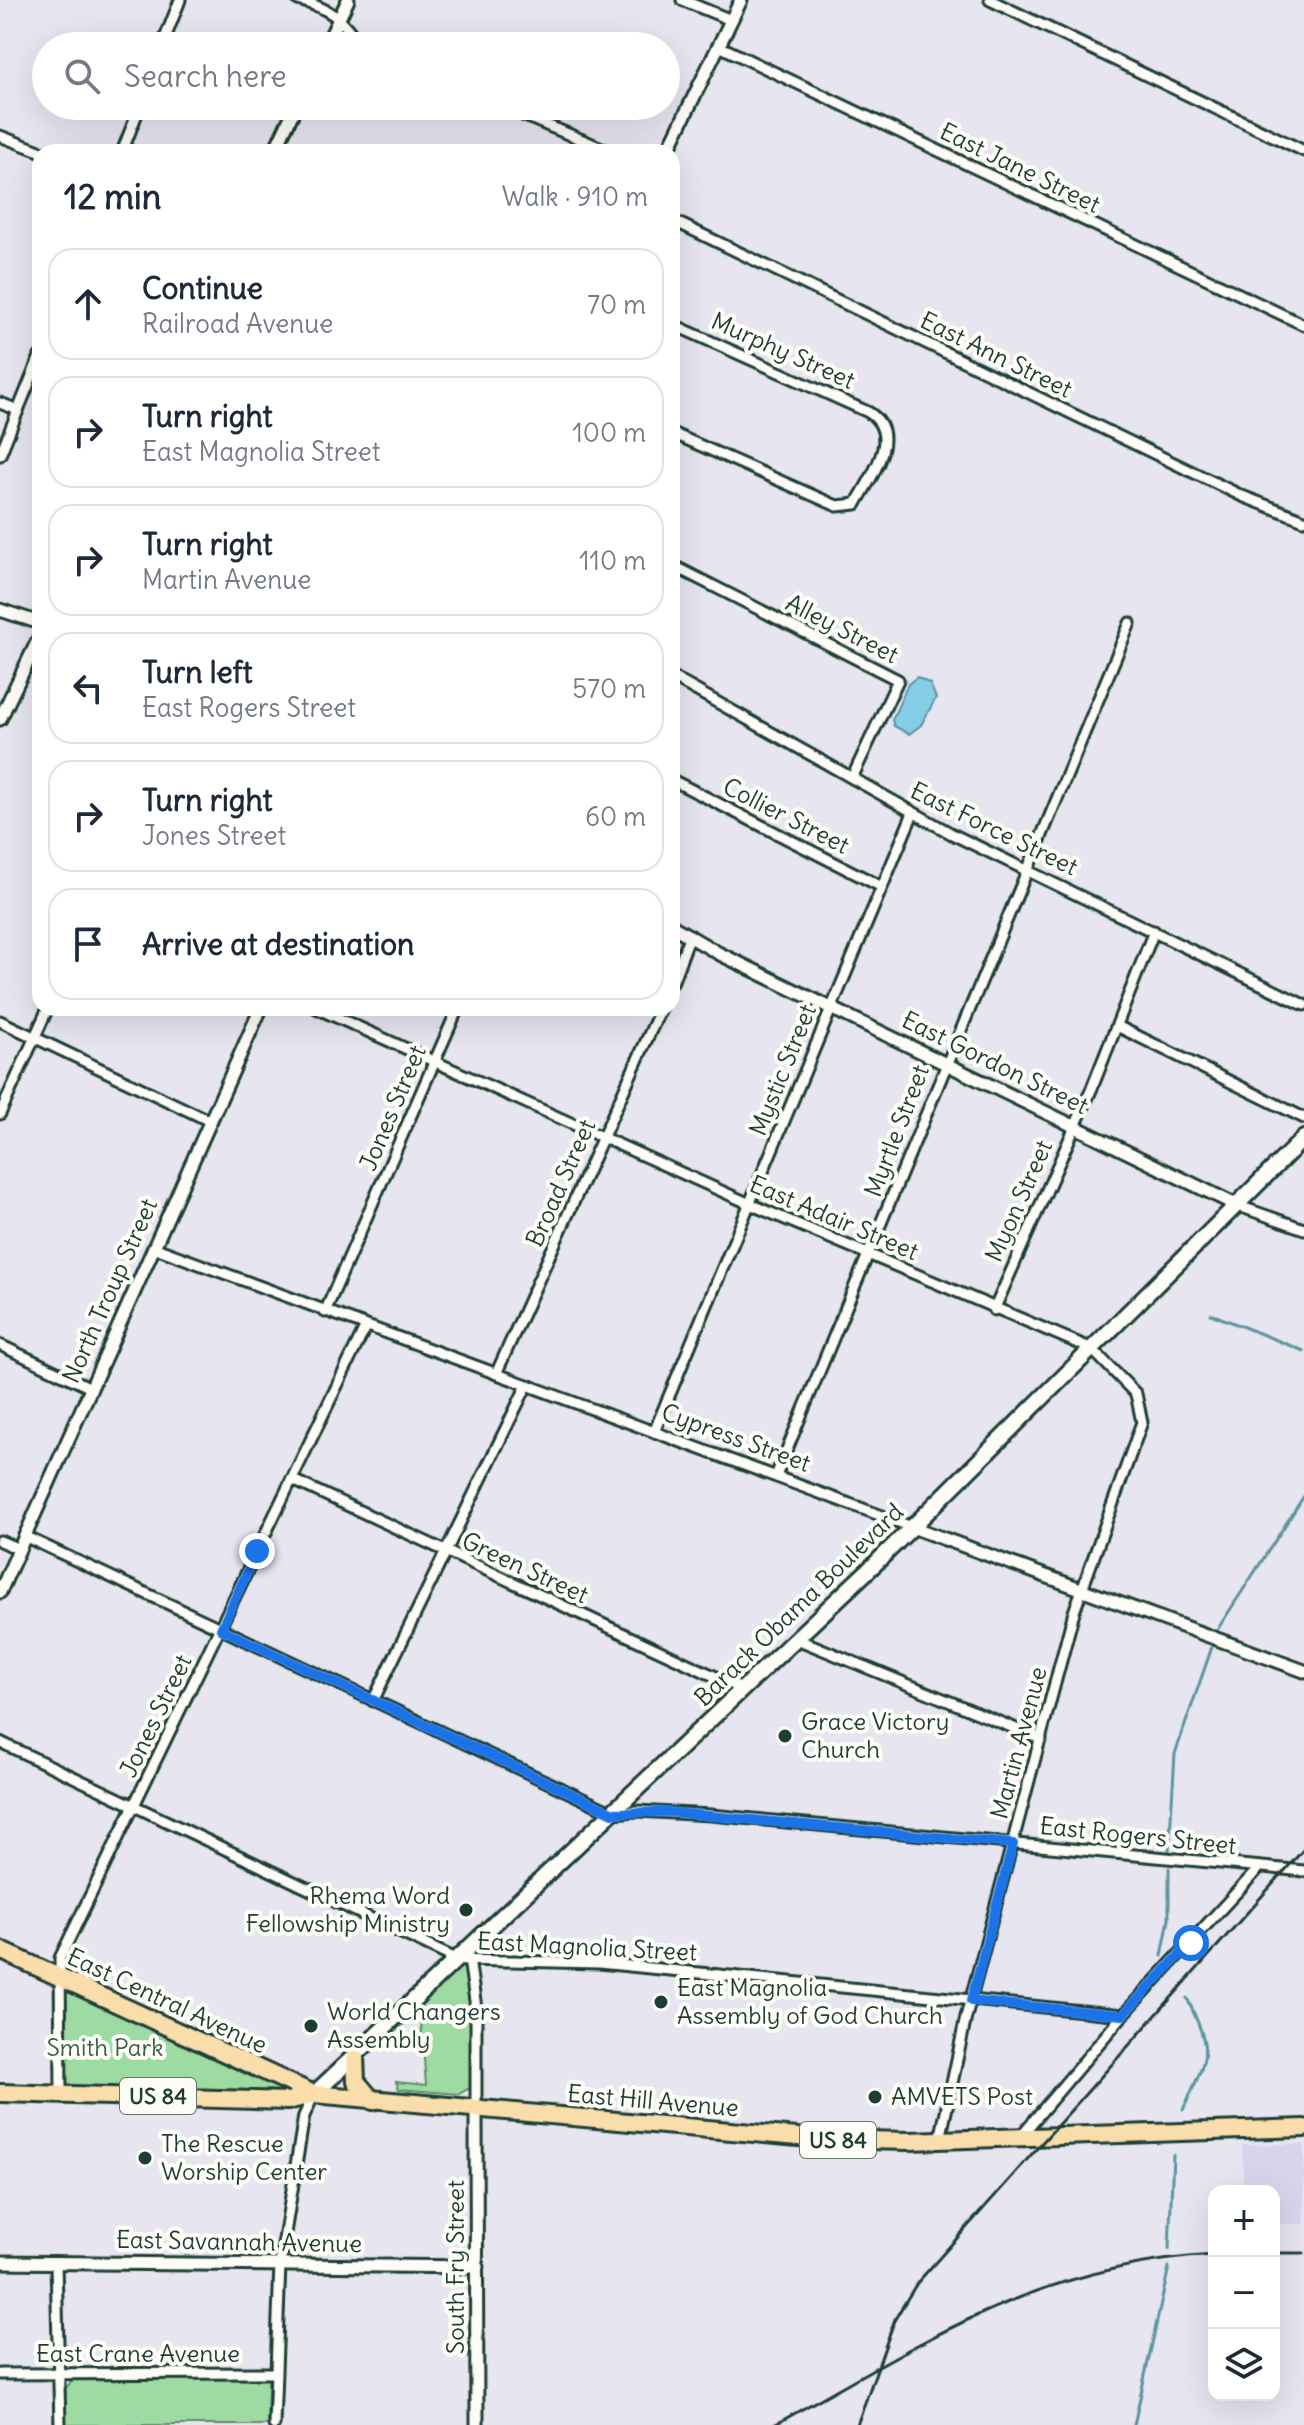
<!DOCTYPE html>
<html lang="en">
<head>
<meta charset="utf-8">
<style>
	:root { --surface:#fff; --page:#f6f6f7; --text:#1f2937; --muted:#747a83; --line:#e0e1e3 }
	body { margin:0; font-family:Delius,sans-serif; background:var(--page); color:var(--text) }
	.controls { position:absolute; right:24px; bottom:24px; display:grid; overflow:hidden; border-radius:16px; box-shadow:0 8px 32px #0002 }
	.controls button { width:72px; height:72px; display:grid; place-items:center; padding:0; border:0; border-bottom:2px solid var(--line); background:var(--surface); color:var(--text); font:40px sans-serif }
	.stop { position:absolute; width:24px; height:24px; margin:-18px; border:6px solid #1a73e8; border-radius:50%; background:#fff }
	.stop.end { background:#1a73e8; border-color:#fff; box-shadow:0 2px 8px #0008 }
	.list { margin:0; padding:0; list-style:none }
	h2 { display:flex; justify-content:space-between; align-items:center; height:104px; margin:0; padding:0 32px; font-size:34px }
	h2 small { font-size:26px; font-weight:400; color:var(--muted) }
	.list li { display:grid; grid-template-columns:52px 1fr auto; gap:24px; align-items:center; box-sizing:border-box; height:112px; margin:0 16px 16px; padding:0 16px; border:2px solid var(--line); border-radius:24px }
	.list b { display:block; font-size:30px; white-space:nowrap }
	.list p { margin:0; font-size:26px; white-space:nowrap; color:var(--muted) }
	.list em { font-size:26px; font-style:normal; color:var(--muted) }
	.icon { flex:none; width:44px; height:44px; fill:none; stroke:currentColor; stroke-width:2; stroke-linecap:round; stroke-linejoin:round }
	.map { position:relative; flex:none; width:1304px; height:2425px; overflow:hidden }
	.search { position:absolute; background:var(--surface); box-shadow:0 8px 32px #0002; left:32px; top:32px; width:648px; height:88px; display:flex; align-items:center; gap:20px; box-sizing:border-box; padding:0 28px; border-radius:44px; color:var(--muted); font-size:30px }
	.panel { position:absolute; background:var(--surface); box-shadow:0 8px 32px #0002; left:32px; top:144px; width:648px; height:872px; border-radius:24px }
	.map>svg:first-child { display:block }
</style>
</head>
<body>
<div class="map">
<svg width="1304" height="2425" viewBox="0 0 1304 2425">
	<rect width="100%" height="100%" fill="#e6e5f0"/>
	<filter id="ink" filterUnits="userSpaceOnUse"><feTurbulence type="fractalNoise" baseFrequency=".0125" numOctaves="2"/><feDisplacementMap in="SourceGraphic" scale="16" xChannelSelector="R" yChannelSelector="G"/><feConvolveMatrix kernelMatrix="1 2 1 2 8 2 1 2 1" color-interpolation-filters="sRGB"/></filter>
	<g filter="url(#ink)">
		<path fill="#d6d5ec" d="M1304 2144V2224H1274V2191H1244L1242 2145Z"/>
		<g fill="#9edba2" stroke="#5e8c6b" stroke-width="2">
			<path d="M460 1967 467 1970 470 1980V2088L459 2094 399 2089 396 2082 426 2085 420 2009 389 2038 385 2036Z"/>
			<path d="M70 1990 294 2089 292 2094 70 2086 66 2081 65 1995Z"/>
			<path d="M263 2376 268 2380 267 2425H65V2389L74 2378Z"/>
		</g>
		<path fill="#85cee6" stroke="#5c949f" stroke-width="2" d="M917 677 930 684 936 698 921 725 909 734 894 726 892 720 908 684Z"/>
		<g fill="none" stroke-linecap="round" stroke-linejoin="round">
			<g stroke="#5c949f" stroke-width="3">
				<path d="M1211 1314 1304 1351"/>
				<path d="M1217 1630 1304 1496"/>
				<path d="M1169 1850 1175 1754 1212 1647"/>
				<path d="M1162 1956 1169 1919V1868"/>
				<path d="M1183 2110C1208 2054 1214 2056 1187 1998"/>
				<path d="M1169 2249 1173 2155"/>
				<path d="M1134 2425 1169 2267"/>
			</g>
			<defs>
				<g id="minor">
					<path d="M298 0C329 8 343 18 360 46"/>
					<path d="M682 0 731 20"/>
					<path d="M990 0 1304 151"/>
					<path d="M162 46 180 0"/>
					<path d="M719 46 1304 325"/>
					<path d="M501 106 611 152"/>
					<path d="M0 136 42 152"/>
					<path d="M122 152 140 106"/>
					<path d="M672 220 1242 496 1304 520"/>
					<path d="M672 324 868 412C904 434 870 478 856 504L837 506 672 433"/>
					<path d="M0 403 18 410"/>
					<path d="M0 455 40 356"/>
					<path d="M672 565 898 680 852 778"/>
					<path d="M672 677 952 834 1304 1005"/>
					<path d="M672 780 882 887"/>
					<path d="M672 983 690 935"/>
					<path d="M316 1008 750 1204 1092 1349 1136 1394 1142 1422 1074 1612 966 2017 940 2140"/>
					<path d="M0 1021 210 1121"/>
					<path d="M1117 1026 1304 1118"/>
					<path d="M0 1114 48 1008"/>
					<path d="M1236 1205 1304 1229"/>
					<path d="M153 1247 912 1527"/>
					<path d="M994 1310 1092 1088 1154 931"/>
					<path d="M325 1312 458 1008"/>
					<path d="M0 1345 91 1388"/>
					<path d="M496 1374 661 1008"/>
					<path d="M654 1432 913 813"/>
					<path d="M776 1476 1130 623"/>
					<path d="M293 1480 742 1689"/>
					<path d="M24 1536 613 1813 637 1811 711 1815 1304 1871"/>
					<path d="M0 1541 19 1549"/>
					<path d="M797 1639 1041 1739"/>
					<path d="M373 1701 527 1385"/>
					<path d="M0 1742 458 1960 599 1963 1123 2015"/>
					<path d="M469 1959 476 2008V2110"/>
					<path d="M61 2094 60 1958 366 1326"/>
					<path d="M1019 2138 1123 2015 1260 1867"/>
					<path d="M56 2262 60 2425"/>
					<path d="M0 2374 275 2373"/>
					<path d="M274 2425 280 2264 304 2116 314 2094"/>
				</g>
				<g id="tertiary">
					<path d="M326 46 348 0"/>
					<path d="M274 152 296 106"/>
					<path d="M667 152 741 0"/>
					<path d="M0 610 40 623"/>
					<path d="M0 719 40 636"/>
					<path d="M672 926 718 953 1236 1205"/>
					<path d="M912 1527 1304 1671"/>
					<path d="M0 1592 261 1008"/>
					<path d="M476 2110 477 2425"/>
					<path d="M0 2262 477 2267"/>
				</g>
				<path id="secondary" d="M314 2094 877 1562 1304 1138"/>
				<g id="trunk">
					<path d="M0 1950 314 2094"/>
					<path d="M355 2056 356 2081 373 2101"/>
					<path d="M0 2093 288 2101 314 2094 820 2139 909 2141 1304 2128"/>
				</g>
			</defs>
			<use href="#minor" stroke="#1f3d34" stroke-width="15"/>
			<use href="#tertiary" stroke="#1f3d34" stroke-width="17"/>
			<use href="#secondary" stroke="#1f3d34" stroke-width="20"/>
			<use href="#trunk" stroke="#1f3d34" stroke-width="22"/>
			<use href="#minor" stroke="#fdfcf7" stroke-width="9"/>
			<use href="#tertiary" stroke="#fdfcf7" stroke-width="11"/>
			<use href="#secondary" stroke="#fdfcf7" stroke-width="14"/>
			<use href="#trunk" stroke="#f9ddab" stroke-width="16"/>
			<g stroke="#1f3d34" stroke-width="3">
				<path d="M1274 2253H1304"/>
				<path d="M774 2425C923 2342 1037 2265 1214 2255"/>
				<path d="M857 2425 895 2319 917 2283 1304 1849"/>
			</g>
		</g>
	</g>
	<g fill="none" stroke-linecap="round" stroke-linejoin="round" filter="url(#ink)">
		<path stroke="#1a73e8" stroke-width="10" d="M257 1551 221 1629 613 1813 667 1812 1013 1844 971 2001 1123 2015 1191 1943"/>
	</g>
	<g fill="#1f3d34" stroke="#fdfcf7" stroke-width="3">
		<circle cx="785" cy="1736" r="8"/>
		<circle cx="466" cy="1910" r="8"/>
		<circle cx="661" cy="2002" r="8"/>
		<circle cx="311" cy="2026" r="8"/>
		<circle cx="875" cy="2097" r="8"/>
		<circle cx="145" cy="2158" r="8"/>
	</g>
	<g text-anchor="middle" stroke-width="8" stroke-linejoin="round" paint-order="stroke">
		<g fill="#fdfcf7" stroke="#62766e" stroke-width="2">
			<rect x="120" y="2078" width="76" height="36" rx="6"/>
			<rect x="800" y="2122" width="76" height="36" rx="6"/>
		</g>
		<g font-size="22" font-weight="bold" fill="#1f3d34">
			<text x="158" y="2104">US 84</text>
			<text x="838" y="2148">US 84</text>
		</g>
		<g font-size="24" fill="#1f3d34" stroke="#fdfcf7">
			<text transform="translate(1020 168) rotate(26)" y="8">East Jane Street</text>
			<text transform="translate(783 351) rotate(24)" y="8">Murphy Street</text>
			<text transform="translate(996 355) rotate(26)" y="8">East Ann Street</text>
			<text transform="translate(842 629) rotate(27)" y="8">Alley Street</text>
			<text transform="translate(786 816) rotate(27)" y="8">Collier Street</text>
			<text transform="translate(994 829) rotate(26)" y="8">East Force Street</text>
			<text transform="translate(995 1063) rotate(26)" y="8">East Gordon Street</text>
			<text transform="translate(783 1070) rotate(-68)" y="8">Mystic Street</text>
			<text transform="translate(393 1108) rotate(-67)" y="8">Jones Street</text>
			<text transform="translate(897 1131) rotate(-69)" y="8">Myrtle Street</text>
			<text transform="translate(561 1183) rotate(-66)" y="8">Broad Street</text>
			<text transform="translate(1019 1201) rotate(-66)" y="8">Myon Street</text>
			<text transform="translate(834 1218) rotate(23)" y="8">East Adair Street</text>
			<text transform="translate(110 1291) rotate(-66)" y="8">North Troup Street</text>
			<text transform="translate(736 1438) rotate(20)" y="8">Cypress Street</text>
			<text transform="translate(525 1568) rotate(25)" y="8">Green Street</text>
			<text transform="translate(799 1605) rotate(-44)" y="8">Barack Obama Boulevard</text>
			<text transform="translate(156 1716) rotate(-64)" y="8">Jones Street</text>
			<text transform="translate(1019 1743) rotate(-75)" y="8">Martin Avenue</text>
			<text transform="translate(1138 1836) rotate(6)" y="8">East Rogers Street</text>
			<text transform="translate(587 1947) rotate(3)" y="8">East Magnolia Street</text>
			<text transform="translate(167 2001) rotate(25)" y="8">East Central Avenue</text>
			<text transform="translate(653 2101) rotate(5)" y="8">East Hill Avenue</text>
			<text transform="translate(239 2242) rotate(1)" y="8">East Savannah Avenue</text>
			<text transform="translate(456 2267) rotate(-90)" y="8">South Fry Street</text>
			<text x="138" y="2362">East Crane Avenue</text>
		</g>
		<g font-size="24" fill="#1f3d34" stroke="#fdfcf7" text-anchor="start">
			<text x="801" y="1730">Grace Victory<tspan x="801" dy="28">Church</tspan></text>
			<text x="450" y="1904" text-anchor="end">Rhema Word<tspan x="450" dy="28">Fellowship Ministry</tspan></text>
			<text x="677" y="1996">East Magnolia<tspan x="677" dy="28">Assembly of God Church</tspan></text>
			<text x="327" y="2020">World Changers<tspan x="327" dy="28">Assembly</tspan></text>
			<text x="891" y="2105">AMVETS Post</text>
			<text x="161" y="2152">The Rescue<tspan x="161" dy="28">Worship Center</tspan></text>
		</g>
		<g font-size="24" fill="#385d4a" stroke="#fdfcf7">
			<text x="105" y="2056">Smith Park</text>
		</g>
	</g>
</svg>
<div class="controls">
<button>+</button>
<button>−</button>
<button><svg class="icon" aria-label="layers" viewBox="0 0 24 24"><path d="M12 4l9 5-9 5-9-5zM3 14l9 5 9-5"/></svg></button>
</div>
<div class="stop" style="left:1191px;top:1943px"></div>
<div class="stop end" style="left:257px;top:1551px"></div>
<div class="search"><svg class="icon" aria-label="search" viewBox="0 0 24 24"><circle cx="10" cy="10" r="6"/><path d="M15 15l6 6"/></svg>Search here</div>
<section class="panel">
<h2>12 min<small>Walk · 910 m</small></h2>
<ul class="list">
<li><svg class="icon" aria-label="ahead" viewBox="0 0 24 24"><path d="M12 20V5M6 11l6-6 6 6"/></svg><div><b>Continue</b><p>Railroad Avenue</p></div><em>70 m</em></li>
<li><svg class="icon" aria-label="right" viewBox="0 0 24 24"><path d="M7 20v-9h11M14 6l5 5-5 5"/></svg><div><b>Turn right</b><p>East Magnolia Street</p></div><em>100 m</em></li>
<li><svg class="icon" aria-label="right" viewBox="0 0 24 24"><path d="M7 20v-9h11M14 6l5 5-5 5"/></svg><div><b>Turn right</b><p>Martin Avenue</p></div><em>110 m</em></li>
<li><svg class="icon" aria-label="left" viewBox="0 0 24 24"><path d="M17 20v-9H6M10 6l-5 5 5 5"/></svg><div><b>Turn left</b><p>East Rogers Street</p></div><em>570 m</em></li>
<li><svg class="icon" aria-label="right" viewBox="0 0 24 24"><path d="M7 20v-9h11M14 6l5 5-5 5"/></svg><div><b>Turn right</b><p>Jones Street</p></div><em>60 m</em></li>
<li><svg class="icon" aria-label="arrive" viewBox="0 0 24 24"><path d="M6 21V4h12l-3 4 3 4H6"/></svg><div><b>Arrive at destination</b></div></li>
</ul>
</section>
</div>
</body>
</html>
